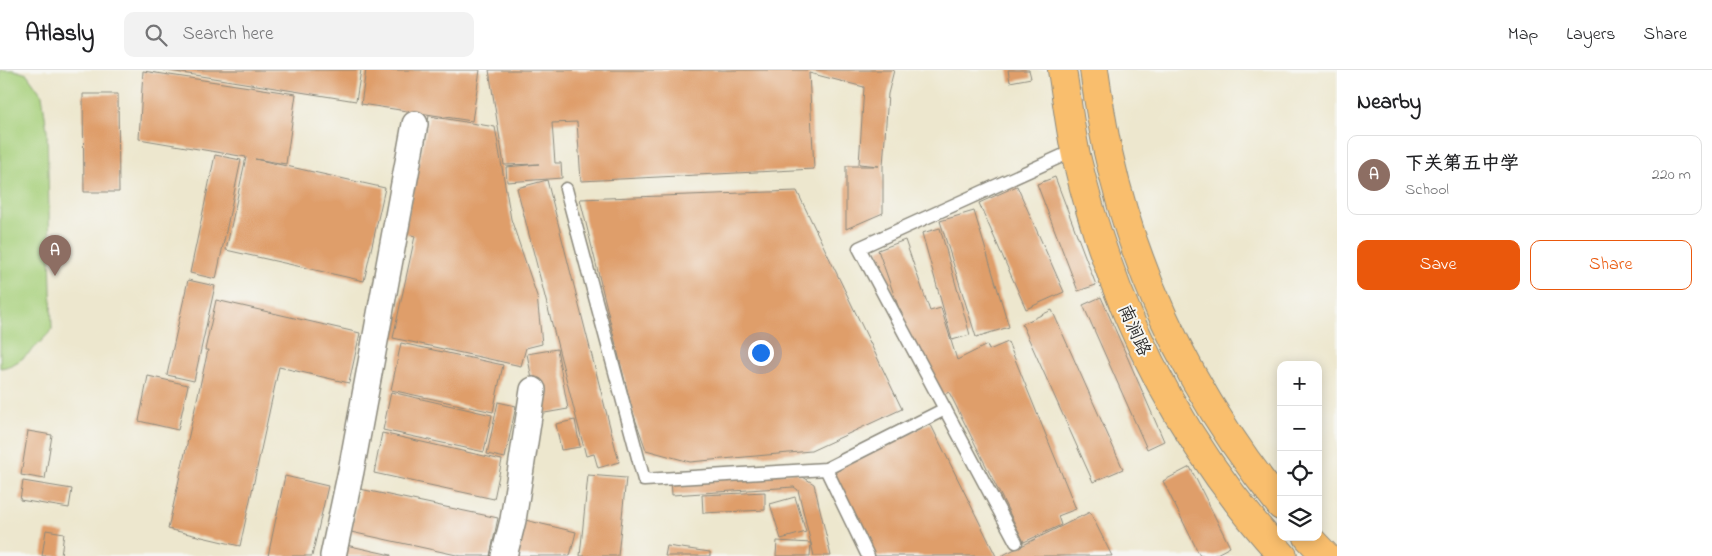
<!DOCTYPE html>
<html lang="en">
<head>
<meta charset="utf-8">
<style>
	:root { --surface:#fff; --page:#f2f2f2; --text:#202124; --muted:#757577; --line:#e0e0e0; --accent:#ea580c }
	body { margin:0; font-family:"Indie Flower","LXGW WenKai TC",sans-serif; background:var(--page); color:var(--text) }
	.controls { position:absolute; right:15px; bottom:15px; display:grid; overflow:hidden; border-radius:10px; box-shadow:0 2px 12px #0003 }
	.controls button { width:45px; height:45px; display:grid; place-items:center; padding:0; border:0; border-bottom:1px solid var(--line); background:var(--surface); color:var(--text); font:25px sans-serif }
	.you { position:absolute; left:760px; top:282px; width:18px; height:18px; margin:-12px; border:4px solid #fff; border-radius:50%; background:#1a73e8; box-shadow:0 0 0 8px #1a73e833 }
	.badge { display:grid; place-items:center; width:32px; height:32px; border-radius:50%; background:var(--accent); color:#fff; font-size:16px; font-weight:700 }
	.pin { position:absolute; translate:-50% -41px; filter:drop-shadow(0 1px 2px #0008) }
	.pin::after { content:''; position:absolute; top:26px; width:18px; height:15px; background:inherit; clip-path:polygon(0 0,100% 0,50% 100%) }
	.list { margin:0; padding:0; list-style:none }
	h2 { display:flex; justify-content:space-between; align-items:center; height:65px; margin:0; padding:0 20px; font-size:21px }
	h2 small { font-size:16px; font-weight:400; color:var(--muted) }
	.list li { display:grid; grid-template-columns:32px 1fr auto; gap:15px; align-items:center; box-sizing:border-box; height:80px; margin:0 10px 10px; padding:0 10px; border:1px solid var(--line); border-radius:10px }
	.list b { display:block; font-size:19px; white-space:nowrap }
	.list p { margin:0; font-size:16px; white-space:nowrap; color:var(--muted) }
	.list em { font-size:16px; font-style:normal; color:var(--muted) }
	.actions { display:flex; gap:10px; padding:15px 20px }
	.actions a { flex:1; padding:11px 0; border:1px solid var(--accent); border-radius:10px; text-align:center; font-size:18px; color:var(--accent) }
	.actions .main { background:var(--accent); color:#fff }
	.icon { flex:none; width:28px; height:28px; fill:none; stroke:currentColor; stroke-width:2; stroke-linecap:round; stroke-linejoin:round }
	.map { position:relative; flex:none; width:1337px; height:486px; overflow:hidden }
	header { display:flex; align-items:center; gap:30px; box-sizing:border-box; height:70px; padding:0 25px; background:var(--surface); border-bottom:1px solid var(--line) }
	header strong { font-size:24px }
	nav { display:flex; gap:28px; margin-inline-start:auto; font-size:18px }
	.search { width:350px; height:45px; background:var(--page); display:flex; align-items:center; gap:12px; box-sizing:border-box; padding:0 18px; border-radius:10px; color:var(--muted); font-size:19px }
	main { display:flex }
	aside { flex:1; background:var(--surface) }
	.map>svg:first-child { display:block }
</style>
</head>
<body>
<header>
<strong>Atlasly</strong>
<div class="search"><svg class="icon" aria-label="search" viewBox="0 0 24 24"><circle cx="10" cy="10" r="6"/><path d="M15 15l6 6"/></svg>Search here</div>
<nav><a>Map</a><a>Layers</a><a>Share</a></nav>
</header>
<main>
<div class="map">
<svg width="1337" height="486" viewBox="0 0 1337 486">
	<rect width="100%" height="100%" fill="#f6f6f2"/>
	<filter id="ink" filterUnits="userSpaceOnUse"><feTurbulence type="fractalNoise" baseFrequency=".02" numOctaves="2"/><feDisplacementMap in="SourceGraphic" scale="10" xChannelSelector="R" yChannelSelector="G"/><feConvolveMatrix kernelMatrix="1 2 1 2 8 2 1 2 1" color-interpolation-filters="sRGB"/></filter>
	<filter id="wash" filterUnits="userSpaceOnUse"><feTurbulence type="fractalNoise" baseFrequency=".0096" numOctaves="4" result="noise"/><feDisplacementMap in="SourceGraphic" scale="20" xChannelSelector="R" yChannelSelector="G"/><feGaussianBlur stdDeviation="1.12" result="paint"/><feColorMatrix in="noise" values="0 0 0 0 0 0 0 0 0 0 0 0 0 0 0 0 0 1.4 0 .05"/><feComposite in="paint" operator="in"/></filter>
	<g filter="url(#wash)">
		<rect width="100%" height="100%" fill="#ede7ce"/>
		<path fill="#a7d07b" stroke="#697e53" d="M0 0H14L27 4 42 25 47 60 52 260C38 274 21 296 0 298Z"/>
		<g id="blocks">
			<g fill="#df9e6b">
				<path d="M163 0H361L356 31Z"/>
				<path d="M366 0H480L472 51 361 34Z"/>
				<path d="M489 0H894L888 24 883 96V143L846 159V96H879L859 94 864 17 809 3 814 99 581 111 577 52 552 53 555 93H561L562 108 507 112 506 97 539 94 504 95Z"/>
				<path d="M1008 0H1029L1031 8 1010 12Z"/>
				<path d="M143 1 296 24 286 94 255 89 385 118 364 211 226 180 246 87 139 69Z"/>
				<path d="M83 24H118L119 122H84Z"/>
				<path d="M429 46 495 57 511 149 537 226 542 274 526 278 521 296 393 268 415 166 404 163Z"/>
				<path d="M215 85 241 90 216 209 190 203Z"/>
				<path d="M1055 107 1096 215 1078 221 1037 114Z"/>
				<path d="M547 110 619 392 598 398 594 384 586 386 517 118Z"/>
				<path d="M1017 116 1064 222 1026 239 979 133Z"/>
				<path d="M797 121 902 339 811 381 690 392 646 380 632 340 580 129Z"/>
				<path d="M974 141 1009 257 976 267 940 151Z"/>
				<path d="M940 158 970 265 952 270 922 163Z"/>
				<path d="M905 170 930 241 941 238 957 290 987 275 989 280 1008 272 1076 439 1058 446 1061 455 1024 472 949 322 936 328 903 250 878 180Z"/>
				<path d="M188 210 215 216 194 311 167 305Z"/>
				<path d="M1101 227 1164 371 1147 379 1083 235Z"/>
				<path d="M216 230 360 263 349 313 279 297 240 476 168 459 208 280H205Z"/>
				<path d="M1052 240 1123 399 1093 412 1022 254Z"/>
				<path d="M401 273 503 295 493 342 391 320Z"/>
				<path d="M557 279 568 339 539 344 527 284Z"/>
				<path d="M148 306 188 315 178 360 139 351Z"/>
				<path d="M391 322 492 345 484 382 383 360Z"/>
				<path d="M498 332 516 336 505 388 487 384Z"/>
				<path d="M575 350 580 377 561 380 556 354Z"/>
				<path d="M930 353 996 486H871L829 402Z"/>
				<path d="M28 361 52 365 45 409 21 405Z"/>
				<path d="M382 363 502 390 494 429 374 403Z"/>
				<path d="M1190 397 1230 477 1213 486H1200L1163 411Z"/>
				<path d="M795 402 814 414 831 486H814L798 420 794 417 672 425 671 409Z"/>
				<path d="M588 405 626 408 618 486H580Z"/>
				<path d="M285 406 328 416 312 486H268Z"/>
				<path d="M23 411 72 419 69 438 20 430Z"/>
				<path d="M360 419 498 448 490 486H461L351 462Z"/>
				<path d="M765 422V440L703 443 702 425Z"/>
				<path d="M795 427 806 462 781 469 770 434Z"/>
				<path d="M1090 442 1112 486H1001Z"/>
				<path d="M525 450 576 462 570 486H517Z"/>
				<path d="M46 460 64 463 61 486H42Z"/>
				<path d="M777 471 811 473 810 486H776Z"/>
				<path d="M346 475 391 485V486H344Z"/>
				<path d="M667 476 710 482V486H665Z"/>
			</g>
		</g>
	</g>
	<g filter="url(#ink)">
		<use href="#blocks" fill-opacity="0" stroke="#8c897c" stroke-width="1"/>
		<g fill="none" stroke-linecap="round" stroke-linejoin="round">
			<defs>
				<g id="service">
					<path d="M566 119 644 410 826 399 945 339"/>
					<path d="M826 399 868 486"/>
					<path d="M1016 472 859 178 1075 80"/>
				</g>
				<g id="minor">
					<path d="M333 486 351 401 415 54"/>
					<path d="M504 486 513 450 533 320"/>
				</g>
				<g id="trunk">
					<path d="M1062 0C1067 30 1070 60 1077 90 1112 238 1180 373 1283 486"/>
					<path d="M1094 0C1098 27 1102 55 1108 82 1137 213 1197 332 1281 436"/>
					<path d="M1308 467 1326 486"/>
				</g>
			</defs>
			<use href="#service" stroke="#8c897c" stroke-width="15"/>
			<use href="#minor" stroke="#8c897c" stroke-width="28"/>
			<use href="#trunk" stroke="#8c897c" stroke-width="30"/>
			<use href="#service" stroke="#fff" stroke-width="12"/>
			<use href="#minor" stroke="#fff" stroke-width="25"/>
			<use href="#trunk" stroke="#f9be6d" stroke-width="28"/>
		</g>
	</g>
	<g text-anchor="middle" stroke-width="4" stroke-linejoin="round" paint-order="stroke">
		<g font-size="18" fill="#2b2b2b" stroke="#f6f6f2">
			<text transform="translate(1135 260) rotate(66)" y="6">南涧路</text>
		</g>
	</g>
</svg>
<div class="controls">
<button>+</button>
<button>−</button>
<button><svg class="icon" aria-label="locate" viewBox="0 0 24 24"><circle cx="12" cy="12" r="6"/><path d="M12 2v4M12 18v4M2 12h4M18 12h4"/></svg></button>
<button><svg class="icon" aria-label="layers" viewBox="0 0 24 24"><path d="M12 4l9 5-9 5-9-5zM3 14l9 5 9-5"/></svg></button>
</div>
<div class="you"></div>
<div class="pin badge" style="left:55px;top:206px;background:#8d6e63">A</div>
</div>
<aside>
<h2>Nearby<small></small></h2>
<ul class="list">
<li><span class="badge" style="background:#8d6e63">A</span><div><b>下关第五中学</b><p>School</p></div><em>220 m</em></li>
</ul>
<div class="actions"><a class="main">Save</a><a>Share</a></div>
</aside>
</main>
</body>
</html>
